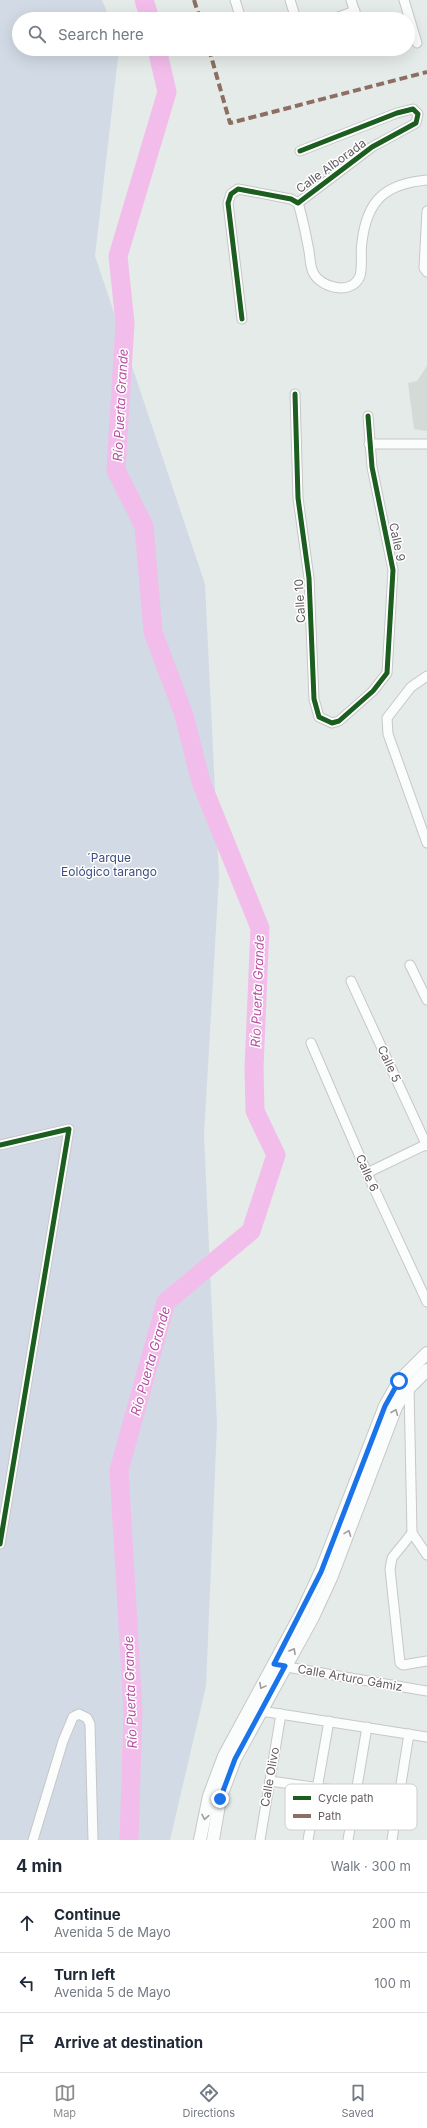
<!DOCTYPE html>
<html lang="en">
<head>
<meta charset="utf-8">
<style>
	:root { --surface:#fff; --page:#f2f2f3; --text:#1f2937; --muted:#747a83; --line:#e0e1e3; --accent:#908d90 }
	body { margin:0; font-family:Inter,sans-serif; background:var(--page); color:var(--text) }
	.stop { position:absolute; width:12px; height:12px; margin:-9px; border:3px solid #1a73e8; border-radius:50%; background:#fff }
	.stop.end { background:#1a73e8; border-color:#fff; box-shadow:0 1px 4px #0008 }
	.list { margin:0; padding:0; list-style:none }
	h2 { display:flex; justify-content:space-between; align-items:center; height:52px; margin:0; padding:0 16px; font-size:17px }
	h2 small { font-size:13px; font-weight:400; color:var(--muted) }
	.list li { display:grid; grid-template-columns:26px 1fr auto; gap:12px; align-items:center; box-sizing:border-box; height:60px; padding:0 16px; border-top:1px solid var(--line) }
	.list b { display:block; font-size:15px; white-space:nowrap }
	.list p { margin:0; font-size:13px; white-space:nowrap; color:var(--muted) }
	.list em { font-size:13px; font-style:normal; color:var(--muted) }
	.icon { flex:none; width:22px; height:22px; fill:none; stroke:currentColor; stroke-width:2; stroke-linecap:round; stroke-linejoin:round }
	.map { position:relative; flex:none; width:427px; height:1840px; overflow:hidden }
	.search { position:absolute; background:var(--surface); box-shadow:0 4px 16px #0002; left:12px; right:12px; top:12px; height:44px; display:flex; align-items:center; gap:10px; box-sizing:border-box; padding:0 14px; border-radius:22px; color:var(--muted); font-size:15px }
	.sheet { height:232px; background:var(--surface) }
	nav { display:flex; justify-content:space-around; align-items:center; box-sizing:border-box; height:56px; border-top:1px solid var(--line); background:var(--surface); font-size:11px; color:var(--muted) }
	nav a { display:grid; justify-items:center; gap:2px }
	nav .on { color:var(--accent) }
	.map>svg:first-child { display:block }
</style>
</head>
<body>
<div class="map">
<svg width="427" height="1840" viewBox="0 0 427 1840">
	<rect width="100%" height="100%" fill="#e5ebe8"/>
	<path fill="#d4dbd7" d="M427 366V430L425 431 414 429 408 383 417 381Z"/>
	<path fill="#d2dae5" d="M0 0H102L110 19H19V49H119L95 256 205 584 219 876 204 1135 217 1424 206 1686 170 1840H0Z"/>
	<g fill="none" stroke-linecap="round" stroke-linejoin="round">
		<g stroke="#f2bdeb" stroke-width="19">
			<path d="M144 0 150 19"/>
			<path d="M129 1840 133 1710 119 1470 166 1302 251 1231 276 1155 255 1111 254 1068 260 928 201 782 184 715 153 632 144 526 116 470 125 323 118 256 167 92 157 49"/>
		</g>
		<defs>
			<g id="street">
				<path d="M235 0 241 19"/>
				<path d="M290 0 296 19"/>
				<path d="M351 0 357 19"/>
				<path d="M404 0 417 43"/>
				<path d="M333 19 355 11"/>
				<path d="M251 49H253"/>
				<path d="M298 203C303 219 306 235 309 251 310 257 310 266 313 272 320 288 352 296 360 276 363 265 360 253 362 242 367 200 385 184 427 180"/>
				<path d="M427 211 424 268 427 272"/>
				<path d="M242 319 228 203 231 194 238 189 291 199 298 203 372 147 416 123 418 114 413 109 397 113 300 151"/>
				<path d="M295 394 298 498 309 578 314 699 319 717 332 723 339 721 373 691 387 673 393 570 372 467 368 416"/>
				<path d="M369 444H427"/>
				<path d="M427 676 411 687 387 718 388 734 427 843"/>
				<path d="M410 965 427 1000"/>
				<path d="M351 981 427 1146"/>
				<path d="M311 1043 367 1173 427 1302"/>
				<path d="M0 1145 69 1129 0 1544"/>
				<path d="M367 1173 427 1144"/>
				<path d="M409 1387 412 1533 427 1555"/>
				<path d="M412 1533 392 1558 390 1569 400 1663 403 1665 427 1661"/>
				<path d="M281 1666 427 1691"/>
				<path d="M261 1711 427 1737"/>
				<path d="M270 1781 356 1793"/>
				<path d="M33 1840 63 1741 73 1717 79 1714 87 1718 90 1724 93 1840"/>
				<path d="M260 1840 281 1714"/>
				<path d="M308 1840 329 1721"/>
				<path d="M348 1840 367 1727"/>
				<path d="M392 1840 409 1734"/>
			</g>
			<g id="secondary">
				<path d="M200 1840 209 1796 224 1756 302 1612 321 1571 385 1406 399 1381 427 1353"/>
				<path d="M213 1840 220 1799 235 1759 313 1617 331 1578 396 1407 404 1393 427 1370"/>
			</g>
		</defs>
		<use href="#street" stroke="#c7c7c7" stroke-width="11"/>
		<use href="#secondary" stroke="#c7c7c7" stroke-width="14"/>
		<use href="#street" stroke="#fbfcfc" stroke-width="9"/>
		<use href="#secondary" stroke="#fbfcfc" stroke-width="12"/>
		<g stroke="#8d6e63" stroke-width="4" stroke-dasharray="8 4" stroke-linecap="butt">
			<path d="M194 0 200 19"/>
			<path d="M209 49 230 123 427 72"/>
		</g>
		<defs>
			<g id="cycleway">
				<path d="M242 319 228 203 231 194 238 189 291 199 298 203 372 147 416 123 418 114 413 109 397 113 300 151"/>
				<path d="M295 394 298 498 309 578 314 699 319 717 332 723 339 721 373 691 387 673 393 570 372 467 368 416"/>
				<path d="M0 1145 69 1129 0 1544"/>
			</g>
		</defs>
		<use href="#cycleway" stroke="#fff" stroke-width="8"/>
		<use href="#cycleway" stroke="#1b5e20" stroke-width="5"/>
	</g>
	<defs><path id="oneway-chevron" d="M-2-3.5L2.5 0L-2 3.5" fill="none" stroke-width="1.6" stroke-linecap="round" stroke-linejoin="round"/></defs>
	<g stroke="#a09b9f">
		<use href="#oneway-chevron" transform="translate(395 1412) rotate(-68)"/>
		<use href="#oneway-chevron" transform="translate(348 1533) rotate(-69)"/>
		<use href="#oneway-chevron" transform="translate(293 1651) rotate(-60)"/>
		<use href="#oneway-chevron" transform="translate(262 1686) rotate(118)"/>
		<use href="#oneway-chevron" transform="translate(205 1817) rotate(101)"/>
	</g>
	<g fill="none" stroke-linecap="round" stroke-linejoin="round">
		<path stroke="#1a73e8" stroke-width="5" d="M220 1799 235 1759 285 1666 274 1664 321 1572 385 1406 399 1381"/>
	</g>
	<g text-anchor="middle" stroke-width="3" stroke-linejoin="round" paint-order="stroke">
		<g font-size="12" fill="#635b61" stroke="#fff">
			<text transform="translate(331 166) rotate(-36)" y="4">Calle Alborada</text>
			<text transform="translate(397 542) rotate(78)" y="4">Calle 9</text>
			<text transform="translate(300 601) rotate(-93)" y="4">Calle 10</text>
			<text transform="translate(389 1064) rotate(65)" y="4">Calle 5</text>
			<text transform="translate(367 1173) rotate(66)" y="4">Calle 6</text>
			<text transform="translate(350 1678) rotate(10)" y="4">Calle Arturo Gámiz</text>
			<text transform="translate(270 1777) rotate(-80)" y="4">Calle Olivo</text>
		</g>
		<g font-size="12" fill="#3d4e80" stroke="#fff">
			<text x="109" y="862">´Parque<tspan x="109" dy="14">Eológico tarango</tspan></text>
		</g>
		<g font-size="13" font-style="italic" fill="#b74ea1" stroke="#fff">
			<text transform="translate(120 405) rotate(-87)" y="5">Río Puerta Grande</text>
			<text transform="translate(257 991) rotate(-88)" y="5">Río Puerta Grande</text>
			<text transform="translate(150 1361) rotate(-74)" y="5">Río Puerta Grande</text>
			<text transform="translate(130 1692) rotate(-92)" y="5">Río Puerta Grande</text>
		</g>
	</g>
	<rect x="285" y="1784" width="132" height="46" rx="6" fill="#fff" stroke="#d0ced0" stroke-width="1"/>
	<rect x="293" y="1796" width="18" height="4" fill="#1b5e20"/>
	<rect x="293" y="1814" width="18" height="4" fill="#8d6e63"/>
	<g font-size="11" fill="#635b61">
		<text x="318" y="1802">Cycle path</text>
		<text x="318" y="1820">Path</text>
	</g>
</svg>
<div class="stop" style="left:399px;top:1381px"></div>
<div class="stop end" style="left:220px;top:1799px"></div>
<div class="search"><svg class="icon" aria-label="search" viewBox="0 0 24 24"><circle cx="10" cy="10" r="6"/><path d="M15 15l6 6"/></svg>Search here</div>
</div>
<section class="sheet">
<h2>4 min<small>Walk · 300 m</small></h2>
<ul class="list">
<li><svg class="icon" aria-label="ahead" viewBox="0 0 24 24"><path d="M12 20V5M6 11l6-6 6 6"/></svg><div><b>Continue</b><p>Avenida 5 de Mayo</p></div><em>200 m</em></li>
<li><svg class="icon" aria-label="left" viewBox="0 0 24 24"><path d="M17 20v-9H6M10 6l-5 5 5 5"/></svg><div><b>Turn left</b><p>Avenida 5 de Mayo</p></div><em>100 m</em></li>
<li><svg class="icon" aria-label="arrive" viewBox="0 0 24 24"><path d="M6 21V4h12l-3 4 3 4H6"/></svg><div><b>Arrive at destination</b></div></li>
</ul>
</section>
<nav>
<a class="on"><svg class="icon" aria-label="map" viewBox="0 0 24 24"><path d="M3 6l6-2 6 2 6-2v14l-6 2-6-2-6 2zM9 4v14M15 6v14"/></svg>Map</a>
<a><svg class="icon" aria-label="directions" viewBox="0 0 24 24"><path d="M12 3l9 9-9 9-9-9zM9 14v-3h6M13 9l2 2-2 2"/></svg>Directions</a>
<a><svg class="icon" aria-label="saved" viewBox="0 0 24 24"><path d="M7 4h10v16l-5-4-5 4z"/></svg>Saved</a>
</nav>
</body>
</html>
